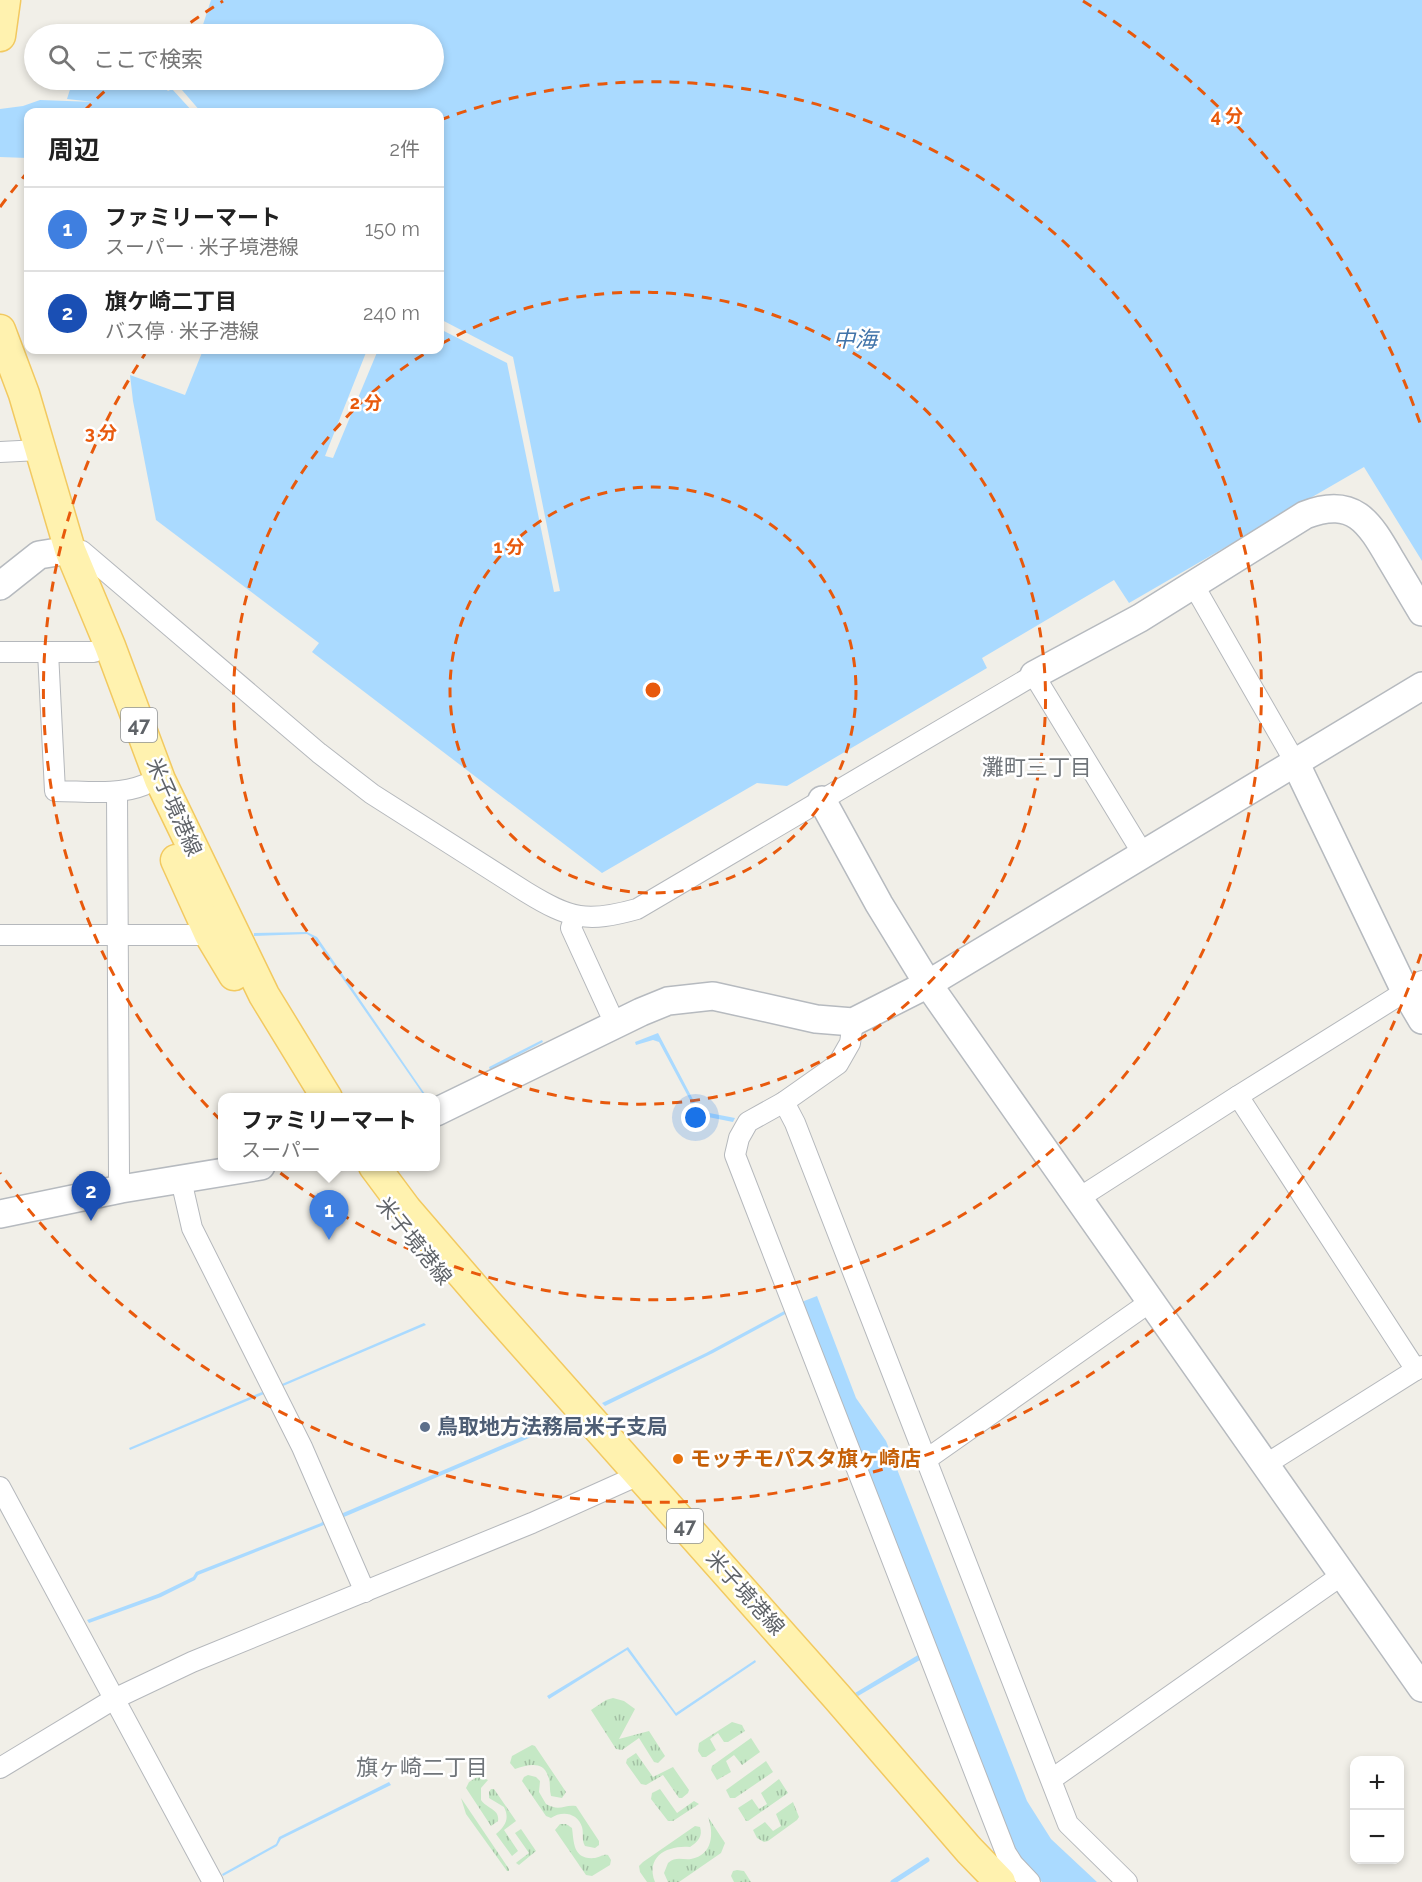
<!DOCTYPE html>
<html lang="ja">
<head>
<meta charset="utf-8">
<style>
	:root { --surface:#fff; --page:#f2f2f2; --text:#222; --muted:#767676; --line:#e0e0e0; --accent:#ea4335 }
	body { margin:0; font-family:Raleway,"Noto Sans JP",sans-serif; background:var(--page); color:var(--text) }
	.controls { position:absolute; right:18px; bottom:18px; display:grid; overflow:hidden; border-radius:12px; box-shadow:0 3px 9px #0003 }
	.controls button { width:54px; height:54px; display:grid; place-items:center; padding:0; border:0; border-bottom:2px solid var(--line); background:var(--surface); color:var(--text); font:30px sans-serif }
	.you { position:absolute; left:696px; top:1118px; width:21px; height:21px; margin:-15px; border:4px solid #fff; border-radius:50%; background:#1a73e8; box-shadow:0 0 0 9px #1a73e833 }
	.badge { display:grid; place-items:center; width:39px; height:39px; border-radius:50%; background:var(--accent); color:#fff; font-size:20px; font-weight:700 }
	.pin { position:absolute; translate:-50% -50px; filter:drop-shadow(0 2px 3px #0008) }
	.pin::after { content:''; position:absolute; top:32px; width:21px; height:18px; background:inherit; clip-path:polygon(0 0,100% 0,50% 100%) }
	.popup { position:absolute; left:218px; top:1093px; width:222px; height:78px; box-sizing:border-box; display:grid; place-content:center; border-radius:12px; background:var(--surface); filter:drop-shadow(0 2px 4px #0005); font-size:20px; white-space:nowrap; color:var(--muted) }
	.popup b { font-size:22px; color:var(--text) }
	.popup::after { content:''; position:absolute; left:50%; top:100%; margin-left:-12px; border:12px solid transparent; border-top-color:var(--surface) }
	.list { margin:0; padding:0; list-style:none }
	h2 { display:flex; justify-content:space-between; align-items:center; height:78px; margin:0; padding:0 24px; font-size:26px }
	h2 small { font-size:20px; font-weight:400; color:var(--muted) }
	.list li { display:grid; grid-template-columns:39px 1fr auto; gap:18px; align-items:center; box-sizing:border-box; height:84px; padding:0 24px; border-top:2px solid var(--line) }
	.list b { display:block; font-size:22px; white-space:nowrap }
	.list p { margin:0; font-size:20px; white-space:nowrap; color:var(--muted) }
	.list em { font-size:20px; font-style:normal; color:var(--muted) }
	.icon { flex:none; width:33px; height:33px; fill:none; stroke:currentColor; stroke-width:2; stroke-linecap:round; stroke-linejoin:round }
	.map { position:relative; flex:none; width:1422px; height:1882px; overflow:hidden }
	.search { position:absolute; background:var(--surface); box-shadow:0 3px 9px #0003; left:24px; top:24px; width:420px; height:66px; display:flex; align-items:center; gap:15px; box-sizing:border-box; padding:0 21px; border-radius:33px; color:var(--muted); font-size:22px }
	.panel { position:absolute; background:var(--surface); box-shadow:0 3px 9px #0003; left:24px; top:108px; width:420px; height:246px; border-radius:12px }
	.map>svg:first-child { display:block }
</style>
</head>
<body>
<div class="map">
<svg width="1422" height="1882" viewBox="0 0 1422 1882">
	<defs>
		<pattern id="grass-tufts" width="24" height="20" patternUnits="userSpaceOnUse" patternTransform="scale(1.5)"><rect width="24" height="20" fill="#c5e8c5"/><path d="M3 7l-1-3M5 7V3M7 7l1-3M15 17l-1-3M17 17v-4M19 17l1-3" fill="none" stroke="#a3c0a4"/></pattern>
	</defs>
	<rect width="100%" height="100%" fill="#f1efe8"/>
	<g fill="url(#grass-tufts)">
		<path d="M613 1698 624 1701 635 1709 619 1739 649 1731 665 1756 658 1763 654 1762 639 1738 622 1750 616 1749 591 1710 606 1700Z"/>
		<path d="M732 1722 742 1725 745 1731 728 1742H724L718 1733 710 1739 716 1750 706 1757H702L698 1751 699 1743Z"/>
		<path d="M751 1738 760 1752 742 1765 734 1755 726 1761 731 1772 717 1780 711 1770 712 1766Z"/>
		<path d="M532 1745 535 1746 566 1792 562 1798 551 1796C549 1789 551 1782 548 1776 543 1760 527 1765 515 1769L510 1763 512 1756Z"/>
		<path d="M636 1753 653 1777 673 1767 689 1790 688 1793 682 1798H679L663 1775 646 1785 641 1784 626 1763 627 1759Z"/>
		<path d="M766 1761 773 1772 735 1798H730L726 1790Z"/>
		<path d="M528 1775 536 1777 540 1781 539 1792 546 1804C560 1812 564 1804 576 1806L599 1841V1845L595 1848 585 1846C581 1839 584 1834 582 1827 578 1813 562 1810 551 1818L546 1816 522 1781 524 1777Z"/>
		<path d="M479 1776 488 1780 481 1788V1800C487 1809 500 1809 498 1821L491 1826 466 1788 469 1782Z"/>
		<path d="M779 1779 788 1793 748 1821H746L738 1808 752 1799 759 1809 767 1804 761 1793Z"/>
		<path d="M491 1789H494L516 1821 504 1830 518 1851 512 1856 496 1834C505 1826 510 1819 504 1807L489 1798V1792Z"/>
		<path d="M660 1789 677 1813 694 1801 699 1804 673 1821H668L651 1799 652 1793Z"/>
		<path d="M461 1798 509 1869V1871H507L466 1814Z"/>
		<path d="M793 1802 799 1817 797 1820 768 1841 764 1842 757 1838 753 1830 765 1822 773 1831 781 1826 776 1814Z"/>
		<path d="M708 1817 725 1843 721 1853 679 1882H668L664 1873 668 1863C676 1856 682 1860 691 1859 713 1855 714 1833 708 1817Z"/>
		<path d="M560 1824H566L572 1828C574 1843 573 1860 595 1858 601 1857 603 1854 608 1855L611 1860 610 1865 592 1876 586 1875 555 1830Z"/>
		<path d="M695 1826 700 1827C703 1836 698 1842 690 1847 668 1845 645 1856 655 1882H647L640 1872 639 1866 643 1862Z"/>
		<path d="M521 1829 536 1851 519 1865 516 1863 517 1862 529 1853 515 1833Z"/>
		<path d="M737 1870 744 1871 751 1882H734L731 1876 733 1871Z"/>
	</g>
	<g fill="#aadaff">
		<path d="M211 0H1422V561L1364 467 1129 603 1114 580 982 658 987 668 787 786 757 783 602 873 312 652 319 643 156 520 133 401 130 375 185 395 203 350H367L325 456 333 458 378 350H440V329L507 363 554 592 560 591 513 357 440 319V112H201L182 90 185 80H434V34H200Z"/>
		<path d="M73 80H157L168 91 172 89 193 112H28V158L0 157V109L23 106 40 100 94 102 67 99Z"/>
		<path d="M307 932 317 937 427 1097H425L315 939 307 934 254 936V933Z"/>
		<path d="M658 1033 699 1111 735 1118 733 1122 698 1115 659 1042 653 1040 636 1045 635 1042Z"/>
		<path d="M542 1040 543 1042 490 1070 489 1067Z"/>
		<path d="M817 1296 856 1398 886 1441 1027 1801 1051 1839 1097 1882H1042L1018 1856 1003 1817 999 1818 997 1814 1001 1812 938 1650 789 1312 713 1353 605 1406 602 1403 706 1353 799 1303Z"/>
		<path d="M424 1323 426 1325 283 1386 282 1384Z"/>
		<path d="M262 1392 264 1394 130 1450 129 1448Z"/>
		<path d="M547 1426 550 1429 344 1517 198 1575 195 1580 161 1597 89 1623 87 1620 158 1594 193 1577 196 1572 321 1523 326 1518 343 1513Z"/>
		<path d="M628 1647 676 1713 755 1660 756 1662 676 1716 627 1650 549 1699 547 1696Z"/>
		<path d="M923 1652 925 1657 858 1696 855 1693Z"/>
		<path d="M389 1782 391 1785 281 1839 277 1846 223 1876 222 1874 276 1844 279 1837Z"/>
	</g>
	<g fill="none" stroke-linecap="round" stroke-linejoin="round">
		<path stroke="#aadaff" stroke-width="5" d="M893 1882 927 1860"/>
		<defs>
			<g id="street">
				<path d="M0 452 39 450"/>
				<path d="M70 550 82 551 319 753 372 794 526 892C570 919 587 923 637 909L1034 675 1143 854"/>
				<path d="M1193 584 1295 762"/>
				<path d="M0 652H94"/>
				<path d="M48 652 55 791C84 791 117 796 144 785"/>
				<path d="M117 792 119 1176 121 1189"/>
				<path d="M575 916 571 928 615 1024"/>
				<path d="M0 935H210"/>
				<path d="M853 1022 850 1043 838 1064 784 1102 748 1122 739 1138 735 1155 1006 1853 1013 1864 1030 1882"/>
				<path d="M1238 1096 1422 981"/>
				<path d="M784 1102 795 1123 1068 1824 1127 1882"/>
				<path d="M181 1180 192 1228 302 1447 365 1592"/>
				<path d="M1079 1198 1238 1096 1416 1370"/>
				<path d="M927 1459 1150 1302"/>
				<path d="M1265 1465 1422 1366"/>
				<path d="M0 1487 213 1882"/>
				<path d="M0 1768 114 1699 192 1662 532 1523 639 1475"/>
				<path d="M1052 1779 1342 1575"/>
			</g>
			<g id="secondary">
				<path d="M0 586 39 555 70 550"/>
				<path d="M1034 675 1140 618 1305 515C1354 496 1369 522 1391 560 1401 577 1412 595 1422 612"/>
				<path d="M1295 762 1405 991 1422 1020"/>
				<path d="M822 800 879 904 928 984 1422 1688"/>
				<path d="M436 1112 641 1012 668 1001 713 996 816 1019 853 1022 928 984 1422 686"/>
				<path d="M0 1214 121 1189 261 1166"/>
			</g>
			<g id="primary">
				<path d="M0 36 5 0"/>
				<path d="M0 330 24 394 70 550 110 646 160 780 264 995 327 1098"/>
				<path d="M176 860 210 935 234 975"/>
				<path d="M374 1166 406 1209 487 1303 837 1697 969 1850 1000 1882"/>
			</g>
		</defs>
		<use href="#street" stroke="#b5b8bc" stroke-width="22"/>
		<use href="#secondary" stroke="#b6babf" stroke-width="30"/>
		<use href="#primary" stroke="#f2c960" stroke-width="33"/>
		<use href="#street" stroke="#fff" stroke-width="20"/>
		<use href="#secondary" stroke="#fff" stroke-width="27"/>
		<use href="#primary" stroke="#fff2af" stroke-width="30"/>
	</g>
	<g fill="none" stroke="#e8590c" stroke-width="3" stroke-dasharray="10 8">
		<circle cx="653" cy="690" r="203"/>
		<path d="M441 344A406 406 0 1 1 429 351"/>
		<path d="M440 120A609 609 0 1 1 145 354"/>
		<path d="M1421 954A812 812 0 0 1 0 1173M0 207A812 812 0 0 1 26 174M84 111A812 812 0 0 1 115 82M176 33A812 812 0 0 1 223 1M1083 1A812 812 0 0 1 1421 426"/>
	</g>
	<circle fill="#5c6f8a" stroke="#fff" stroke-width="2" cx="425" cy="1427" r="6"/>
	<circle fill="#e8710a" stroke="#fff" stroke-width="2" cx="678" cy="1459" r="6"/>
	<g text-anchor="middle" stroke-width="5" stroke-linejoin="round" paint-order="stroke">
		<g fill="#fff" stroke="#8f9295" stroke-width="1.5">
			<rect x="121" y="708" width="36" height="34" rx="4.5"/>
			<rect x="667" y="1509" width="36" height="34" rx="4.5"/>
		</g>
		<g font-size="20" font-weight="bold" fill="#5f6368">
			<text x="139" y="732">47</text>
			<text x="685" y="1533">47</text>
		</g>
		<g font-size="21" fill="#5f6368" stroke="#fff">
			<text transform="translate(174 807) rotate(66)" y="7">米子境港線</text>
			<text transform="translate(414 1241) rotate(51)" y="7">米子境港線</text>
			<text transform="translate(745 1593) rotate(48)" y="7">米子境港線</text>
		</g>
		<g font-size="21" font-weight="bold" fill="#4e5e75" stroke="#fff" text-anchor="start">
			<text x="437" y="1434">鳥取地方法務局米子支局</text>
		</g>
		<g font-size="21" font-weight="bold" fill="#c56008" stroke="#fff" text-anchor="start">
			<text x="690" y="1466">モッチモパスタ旗ヶ崎店</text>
		</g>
		<g font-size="22" font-style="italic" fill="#4174aa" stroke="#fff">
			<text x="855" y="347">中海</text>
		</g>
		<g font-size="22" fill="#70757a" stroke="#fff">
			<text x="1037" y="775">灘町三丁目</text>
			<text x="422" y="1775">旗ヶ崎二丁目</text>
		</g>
	</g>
	<circle cx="653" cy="690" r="9" fill="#e8590c" stroke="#fff" stroke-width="3"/>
	<g font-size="18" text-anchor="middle" font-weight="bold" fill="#e8590c" stroke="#fff" stroke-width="5" stroke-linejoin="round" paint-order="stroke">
		<text x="1227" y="122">4 分</text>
		<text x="366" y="409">2 分</text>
		<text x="101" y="439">3 分</text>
		<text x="509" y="553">1 分</text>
	</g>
</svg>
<div class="controls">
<button>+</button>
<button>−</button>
</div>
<div class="you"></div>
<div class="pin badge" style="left:329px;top:1240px;background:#3f7fe0">1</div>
<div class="popup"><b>ファミリーマート</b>スーパー</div>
<div class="pin badge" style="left:91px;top:1221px;background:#1a4fb4">2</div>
<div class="search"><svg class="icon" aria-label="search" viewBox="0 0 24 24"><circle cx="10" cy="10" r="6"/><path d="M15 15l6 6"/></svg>ここで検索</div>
<section class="panel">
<h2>周辺<small>2件</small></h2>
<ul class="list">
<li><span class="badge" style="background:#3f7fe0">1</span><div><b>ファミリーマート</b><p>スーパー · 米子境港線</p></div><em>150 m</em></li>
<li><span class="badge" style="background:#1a4fb4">2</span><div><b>旗ケ崎二丁目</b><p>バス停 · 米子港線</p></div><em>240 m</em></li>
</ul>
</section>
</div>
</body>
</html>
